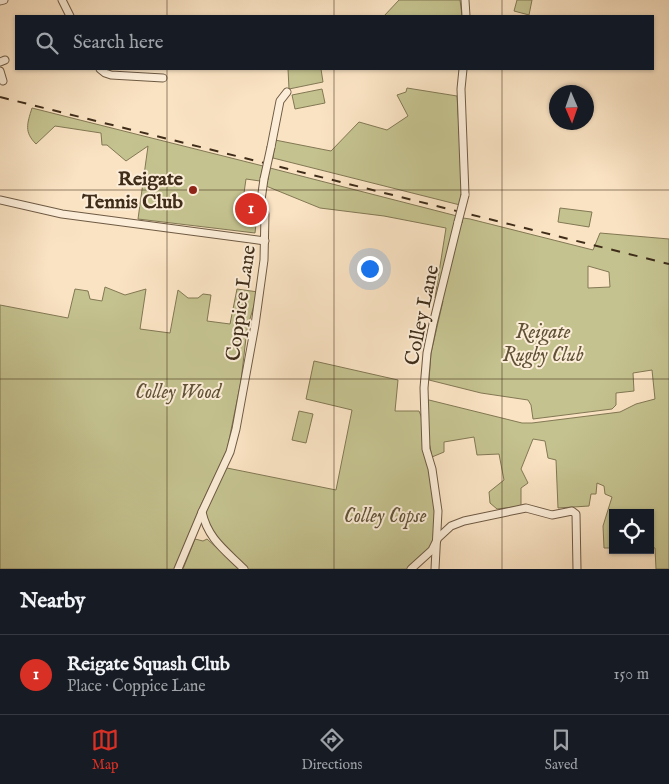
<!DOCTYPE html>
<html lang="en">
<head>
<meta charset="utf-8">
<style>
	:root { --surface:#171b24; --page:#20242c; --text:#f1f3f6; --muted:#9ea1a6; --line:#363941; --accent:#d93025 }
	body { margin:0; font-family:"IM FELL English",serif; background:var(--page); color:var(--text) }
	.controls { position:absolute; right:15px; bottom:15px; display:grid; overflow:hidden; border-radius:0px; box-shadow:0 1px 4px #0004 }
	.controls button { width:45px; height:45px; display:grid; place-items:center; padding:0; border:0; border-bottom:1px solid var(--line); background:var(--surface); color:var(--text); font:25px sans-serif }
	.compass { position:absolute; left:549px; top:85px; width:45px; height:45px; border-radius:50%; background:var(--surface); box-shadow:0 1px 4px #0004; rotate:178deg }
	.you { position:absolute; left:369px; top:268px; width:18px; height:18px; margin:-12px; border:4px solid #fff; border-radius:50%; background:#1a73e8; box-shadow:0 0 0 8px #1a73e833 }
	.badge { display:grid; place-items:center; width:32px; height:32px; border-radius:50%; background:var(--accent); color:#fff; font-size:16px; font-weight:700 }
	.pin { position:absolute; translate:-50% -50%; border:2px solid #fff; box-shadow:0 1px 5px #0006 }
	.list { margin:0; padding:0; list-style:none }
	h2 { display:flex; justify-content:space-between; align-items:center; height:65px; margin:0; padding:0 20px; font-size:21px }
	h2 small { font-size:16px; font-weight:400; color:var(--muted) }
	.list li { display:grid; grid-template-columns:32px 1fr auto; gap:15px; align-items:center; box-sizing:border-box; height:80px; padding:0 20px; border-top:1px solid var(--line) }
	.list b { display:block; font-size:19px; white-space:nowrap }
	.list p { margin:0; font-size:16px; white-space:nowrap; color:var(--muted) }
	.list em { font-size:16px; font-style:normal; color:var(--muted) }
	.icon { flex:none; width:28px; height:28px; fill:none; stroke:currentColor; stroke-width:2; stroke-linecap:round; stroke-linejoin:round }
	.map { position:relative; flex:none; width:669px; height:569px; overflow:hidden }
	.search { position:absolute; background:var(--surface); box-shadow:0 1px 4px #0004; left:15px; right:15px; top:15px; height:55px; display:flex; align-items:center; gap:12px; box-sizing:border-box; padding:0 18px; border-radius:0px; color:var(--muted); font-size:19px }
	.sheet { height:145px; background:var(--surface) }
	nav { display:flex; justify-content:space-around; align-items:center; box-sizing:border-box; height:70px; border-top:1px solid var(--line); background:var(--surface); font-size:14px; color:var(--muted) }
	nav a { display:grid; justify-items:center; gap:2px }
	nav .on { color:var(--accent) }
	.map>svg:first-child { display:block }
</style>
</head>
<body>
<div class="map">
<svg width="669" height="569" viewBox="0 0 669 569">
	<rect width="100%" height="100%" fill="#fae3c3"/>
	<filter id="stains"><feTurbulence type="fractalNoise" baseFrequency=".004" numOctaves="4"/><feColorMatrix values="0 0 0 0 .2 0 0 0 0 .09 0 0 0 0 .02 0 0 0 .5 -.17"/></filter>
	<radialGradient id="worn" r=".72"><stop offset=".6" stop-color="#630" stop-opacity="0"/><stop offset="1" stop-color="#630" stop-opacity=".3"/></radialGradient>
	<g fill="#c4c28f" stroke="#827854" fill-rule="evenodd">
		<path d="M399 0H460L462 16H384Z"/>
		<path d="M517 0H532L529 15 514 11Z"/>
		<path d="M288 69H321L323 82 289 89Z"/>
		<path d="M407 88 457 96 463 195 460 205 273 158 275 140 331 151 359 122 387 130 408 116 397 95 406 92Z"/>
		<path d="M322 89 325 103 295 109 292 95Z"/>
		<path d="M32 108 263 166 260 181 246 179 240 221 256 224 255 233 138 219 148 146 126 161 107 145H102L101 133 55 126 36 144C24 132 27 124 32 108Z"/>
		<path d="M270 168 457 216 456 224 461 225 463 218 470 219 593 250 600 233 669 239V569H656L655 548 650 547V513H613V548H604L603 526 612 497 605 494 604 486 597 483 596 494H591L589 506 558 508 556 460 548 458 545 441 533 439 521 469 528 483 521 488V506L497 509 490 503 489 492 504 480 499 454 477 455 474 437 444 442V452L432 457 429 442 426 401 429 400 522 423H532L620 412 636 404 655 399 652 370 633 373 634 391 616 393V405L612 409 533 419 531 405 528 400 481 393 429 380 431 353 443 301 435 298 446 228 384 216 320 208 266 186ZM588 266 609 272 610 287 588 288Z"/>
		<path d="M560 208 592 212 589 227 558 222Z"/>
		<path d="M105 287 125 295 146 289 140 329 170 333 178 290 188 298H198L203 294 211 295 207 321 230 324 237 289 258 292 247 329 241 381 227 450 200 507 175 569H0V305L68 318 75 289 88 291 90 299 102 301Z"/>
		<path d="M314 361 398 380 395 411H419C436 449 434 497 438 538L411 569H244L212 538 202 512 222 467 336 490 352 410 306 399Z"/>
		<path d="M299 411 313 414 306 443 292 440Z"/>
		<path d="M195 539 203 541 207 539 240 569H183Z"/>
	</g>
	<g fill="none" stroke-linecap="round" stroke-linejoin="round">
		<defs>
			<g id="street">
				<path d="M62 0 70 16"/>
				<path d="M465 0 466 16"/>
				<path d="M0 1 4 0"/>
				<path d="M0 62 5 60"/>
				<path d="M100 69 105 73 111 75 163 78"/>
				<path d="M463 69 461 89 465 195"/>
				<path d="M0 71 3 81"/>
				<path d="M271 147 280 101 287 92"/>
				<path d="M0 200 62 214 265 241"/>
				<path d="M202 512C208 539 225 550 244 569"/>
				<path d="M178 569 202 512 230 452 236 429 255 325 264 260 265 214 261 200 264 179"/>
				<path d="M411 569 432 550 438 538 451 526 464 521 526 508 552 515 572 511 576 514 577 569"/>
				<path d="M435 569 438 511 432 469 426 449 424 388 427 353 433 324 458 222"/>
			</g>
		</defs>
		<use href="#street" stroke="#6e5a44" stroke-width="9"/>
		<use href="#street" stroke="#fcedd8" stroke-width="7"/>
		<path stroke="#3f2d1a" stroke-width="2" stroke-dasharray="9 9" stroke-linecap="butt" d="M0 97 669 264"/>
		<defs>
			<g id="street-bridge">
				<path d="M264 179 271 147"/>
				<path d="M458 222 465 195"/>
			</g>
		</defs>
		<use href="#street-bridge" stroke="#6e5a44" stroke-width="9" stroke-linecap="butt"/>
		<use href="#street-bridge" stroke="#fcedd8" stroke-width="7"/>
	</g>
	<path fill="none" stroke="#3f2d1a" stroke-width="1" stroke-opacity="0.55" d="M167 0V16M334 0V16M502 0V16M167 69V569M334 69V569M502 69V569M0 190H669M0 379H669"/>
	<circle fill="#8f2418" stroke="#fcedd8" stroke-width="2" cx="193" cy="190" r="5"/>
	<g text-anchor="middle" stroke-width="4" stroke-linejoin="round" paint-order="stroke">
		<g font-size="20" font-weight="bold" fill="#3f2d1a" stroke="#fcedd8" text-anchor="end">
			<text x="183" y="185">Reigate<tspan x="183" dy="23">Tennis Club</tspan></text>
		</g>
		<g font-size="20" fill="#3f2d1a" stroke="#fcedd8">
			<text transform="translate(240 303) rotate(-82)" y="7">Coppice Lane</text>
			<text transform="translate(421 315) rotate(-78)" y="7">Colley Lane</text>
		</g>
		<g font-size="20" font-style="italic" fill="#605237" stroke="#fcedd8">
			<text x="543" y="338">Reigate<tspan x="543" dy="23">Rugby Club</tspan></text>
			<text x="178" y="398">Colley Wood</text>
			<text x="385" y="522">Colley Copse</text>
		</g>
	</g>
	<rect width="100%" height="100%" filter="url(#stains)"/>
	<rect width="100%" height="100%" fill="url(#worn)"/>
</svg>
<div class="controls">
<button><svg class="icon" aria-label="locate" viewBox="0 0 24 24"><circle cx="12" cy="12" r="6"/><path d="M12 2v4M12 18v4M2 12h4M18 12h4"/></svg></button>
</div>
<svg class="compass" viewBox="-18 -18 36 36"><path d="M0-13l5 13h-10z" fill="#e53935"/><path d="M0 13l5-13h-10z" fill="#9ea1a6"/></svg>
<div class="you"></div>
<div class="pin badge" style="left:251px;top:209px">1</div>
<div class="search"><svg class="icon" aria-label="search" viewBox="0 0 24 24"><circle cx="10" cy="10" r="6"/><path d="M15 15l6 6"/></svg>Search here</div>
</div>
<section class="sheet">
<h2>Nearby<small></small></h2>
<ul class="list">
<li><span class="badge">1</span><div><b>Reigate Squash Club</b><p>Place · Coppice Lane</p></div><em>150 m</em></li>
</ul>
</section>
<nav>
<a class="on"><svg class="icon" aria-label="map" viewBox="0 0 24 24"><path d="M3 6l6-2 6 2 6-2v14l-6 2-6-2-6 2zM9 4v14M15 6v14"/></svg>Map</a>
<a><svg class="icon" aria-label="directions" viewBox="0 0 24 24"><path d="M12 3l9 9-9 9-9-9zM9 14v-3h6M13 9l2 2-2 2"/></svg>Directions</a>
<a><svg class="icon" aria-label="saved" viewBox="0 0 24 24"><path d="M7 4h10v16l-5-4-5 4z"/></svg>Saved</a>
</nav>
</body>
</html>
